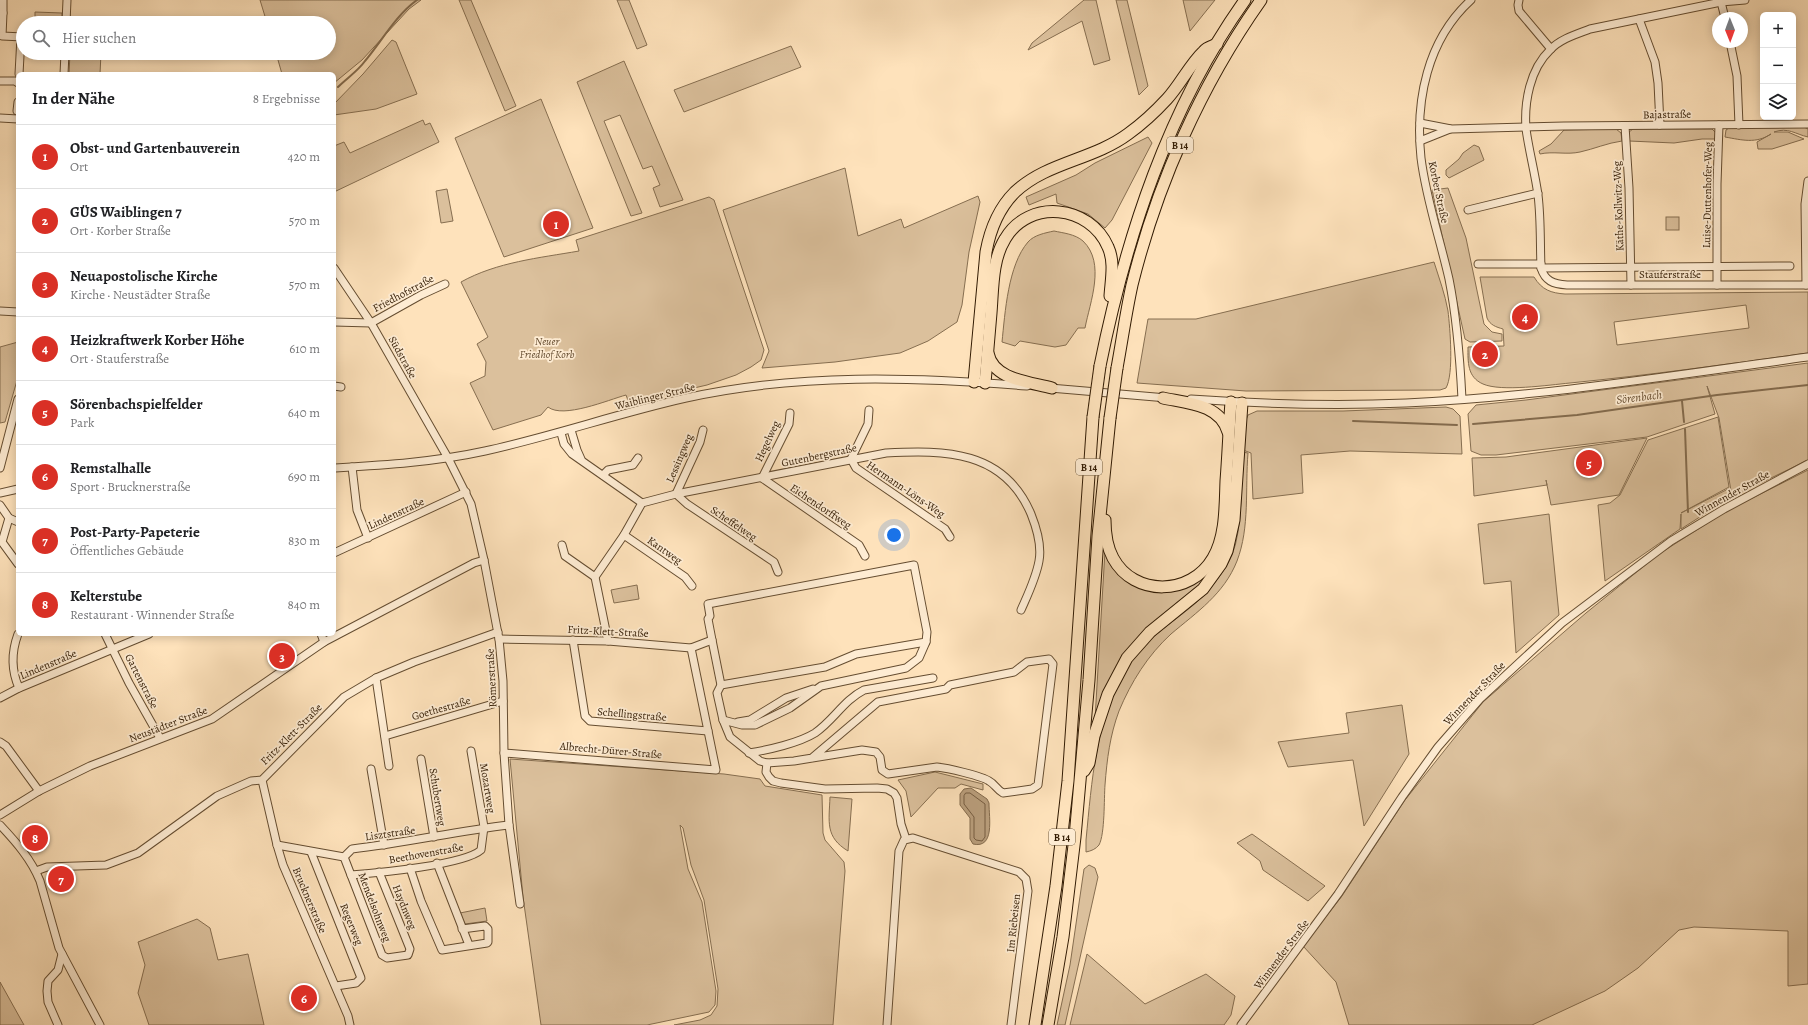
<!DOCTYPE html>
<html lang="de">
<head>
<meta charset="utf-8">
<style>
	:root { --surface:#fff; --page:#f6f6f6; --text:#202124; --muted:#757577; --line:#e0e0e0; --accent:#d93025 }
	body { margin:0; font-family:Alegreya,serif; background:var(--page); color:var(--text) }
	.controls { position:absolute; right:12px; top:12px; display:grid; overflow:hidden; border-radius:6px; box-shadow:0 2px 10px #0003 }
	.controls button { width:36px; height:36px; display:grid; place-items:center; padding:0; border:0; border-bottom:1px solid var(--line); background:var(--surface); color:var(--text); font:20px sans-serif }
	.compass { position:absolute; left:1712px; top:12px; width:36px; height:36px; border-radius:50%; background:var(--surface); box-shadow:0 2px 10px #0003; rotate:179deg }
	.you { position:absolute; left:894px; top:535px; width:14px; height:14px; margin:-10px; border:3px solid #fff; border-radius:50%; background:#1a73e8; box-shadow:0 0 0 6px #1a73e833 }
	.badge { display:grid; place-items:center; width:26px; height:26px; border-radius:50%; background:var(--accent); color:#fff; font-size:13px; font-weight:700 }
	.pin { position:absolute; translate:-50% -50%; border:2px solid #fff; box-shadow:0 1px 4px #0006 }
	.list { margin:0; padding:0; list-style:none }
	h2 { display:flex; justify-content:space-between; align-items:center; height:52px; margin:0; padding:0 16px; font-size:17px }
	h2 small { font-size:13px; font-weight:400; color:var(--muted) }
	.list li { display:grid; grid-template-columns:26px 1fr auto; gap:12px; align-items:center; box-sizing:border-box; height:64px; padding:0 16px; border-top:1px solid var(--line) }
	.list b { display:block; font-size:15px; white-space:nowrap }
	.list p { margin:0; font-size:13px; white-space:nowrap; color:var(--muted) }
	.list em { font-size:13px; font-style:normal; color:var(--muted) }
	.icon { flex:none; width:22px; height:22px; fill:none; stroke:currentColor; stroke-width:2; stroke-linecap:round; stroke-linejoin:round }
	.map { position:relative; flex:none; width:1808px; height:1025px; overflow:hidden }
	.search { position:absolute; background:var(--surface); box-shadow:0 2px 10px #0003; left:16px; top:16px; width:320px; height:44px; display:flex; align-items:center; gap:10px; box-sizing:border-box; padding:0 14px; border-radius:22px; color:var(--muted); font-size:15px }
	.panel { position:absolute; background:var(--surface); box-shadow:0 2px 10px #0003; left:16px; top:72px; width:320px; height:564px; border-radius:6px }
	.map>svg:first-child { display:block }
</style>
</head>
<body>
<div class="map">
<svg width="1808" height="1025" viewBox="0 0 1808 1025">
	<rect width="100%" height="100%" fill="#fee2bb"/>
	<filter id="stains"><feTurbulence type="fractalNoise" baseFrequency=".005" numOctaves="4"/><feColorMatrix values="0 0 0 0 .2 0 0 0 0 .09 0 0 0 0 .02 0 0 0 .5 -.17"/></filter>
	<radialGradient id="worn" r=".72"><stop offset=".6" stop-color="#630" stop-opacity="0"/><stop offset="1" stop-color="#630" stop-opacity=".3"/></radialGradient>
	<g fill="#dbc09c" stroke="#866e50" fill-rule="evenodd">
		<path d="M260 0H421L409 9 362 60 334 83V74H282L276 53H329V23H267Z"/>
		<path d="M459 0H471L516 106 505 111Z"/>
		<path d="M617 0H629L647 45 637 49Z"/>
		<path d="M1084 0H1096L1110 60 1094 65 1082 21 1028 50 1032 43Z"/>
		<path d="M1116 0H1127L1148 86 1139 95Z"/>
		<path d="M1183 0H1215L1190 31Z"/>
		<path d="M35 12 62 13V23H35Z"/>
		<path d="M212 19 213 23H109V20Z"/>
		<path d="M392 40 396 42 417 94 376 109 334 115V104L363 74Z"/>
		<path d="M791 46 801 67 684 112 674 90Z"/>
		<path d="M70 53H101L100 74H69Z"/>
		<path d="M624 61 683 200 660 207 653 188 660 185 652 166 643 169 620 115 604 121 642 213 631 216 577 82Z"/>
		<path d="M541 99 593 228 504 257 455 138Z"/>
		<path d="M423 120 425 125 430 123 439 142 334 192V146L344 142 350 153Z"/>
		<path d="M1804 127 1808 129V137C1795 134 1788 127 1774 132H1788L1804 139 1772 149H1758L1757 142 1771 134C1756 144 1742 140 1725 137L1726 130 1729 128Z"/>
		<path d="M1616 129 1621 133 1622 141C1607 143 1594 149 1580 152 1567 155 1553 151 1540 154L1539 151 1551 144 1564 130Z"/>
		<path d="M1633 129H1712L1716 133V139H1702L1674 143 1629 141V132Z"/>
		<path d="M1148 137 1152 143 1112 220 1105 228 1088 214 1057 203 1056 194 1029 205 1026 197 1076 175 1095 163Z"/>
		<path d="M1474 145 1479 147 1484 160 1449 178 1446 175V170L1459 159 1463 153Z"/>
		<path d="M845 168 858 236 901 219 904 228 978 196 980 202 969 252 962 305 957 322 928 341 900 353 835 362 762 368 769 351 723 210Z"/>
		<path d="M1448 188 1466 238 1484 324 1492 332 1502 334V341L1470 342 1465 339 1432 190Z"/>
		<path d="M447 189 453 221 441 223 436 191Z"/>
		<path d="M709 197 714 200 764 350 761 360 751 367 736 375 707 385 629 403 626 395C608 400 563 419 548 407L541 415 493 430 470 383 485 376 486 362 477 344 488 337 461 282C497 262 539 258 579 251L576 240Z"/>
		<rect x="1666" y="217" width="13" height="13"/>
		<path d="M1054 231C1063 233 1075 234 1083 241 1106 263 1090 302 1085 328H1078L1066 345 1055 347 1020 341 1015 346 1002 342C1005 313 1008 265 1028 242 1034 235 1045 233 1054 231Z"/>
		<path d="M1434 262C1439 278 1445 294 1448 311 1450 328 1454 374 1446 388L1440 390 1246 391 1137 383 1148 319H1196Z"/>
		<path d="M1480 277H1534C1542 290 1551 293 1565 294L1808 292V353C1729 364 1650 375 1570 383 1549 385 1501 392 1483 384 1467 377 1468 362 1468 347L1504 346 1503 329C1496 327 1490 325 1487 318ZM1746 305 1749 328 1617 345 1614 322Z"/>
		<path d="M18 342V377L5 422 0 423V347Z"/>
		<path d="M1808 363V460L1732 497 1719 418 1707 386 1715 414 1647 437 1496 455H1481L1471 451 1468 414 1476 405 1526 400Z"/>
		<path d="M1446 407 1453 409 1460 416 1462 454 1350 451 1301 455 1303 493 1253 499 1251 453 1243 450 1244 425 1248 415 1257 411H1343Z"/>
		<path d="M1234 414H1236L1231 521 1228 540 1220 561 1208 579 1192 595 1168 612 1141 636 1116 669 1095 719 1105 551C1118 573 1136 590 1162 591 1175 591 1186 587 1197 580 1229 559 1227 519 1229 484 1230 461 1232 437 1234 414Z"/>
		<path d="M1718 417 1729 487 1681 513 1730 488 1731 497 1681 529V514L1680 529 1605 581 1598 505 1610 503 1620 495 1648 440Z"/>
		<path d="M1647 438 1619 495 1551 505 1546 480 1547 485 1474 496 1472 458 1506 457Z"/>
		<path d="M1242 452 1248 453C1245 489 1250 527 1237 561 1224 594 1197 612 1171 634 1148 655 1131 682 1119 711 1110 735 1107 759 1105 785 1104 798 1105 834 1099 845 1096 849 1091 851 1086 852V840C1092 780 1095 723 1126 670 1143 639 1172 624 1198 601 1211 589 1225 571 1232 555 1243 528 1241 481 1242 452Z"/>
		<path d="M1808 470V984L1788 986V931L1694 927 1679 930 1638 968 1605 991 1532 1025H1349L1336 982 1303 946 1342 896 1405 800 1483 702 1586 613 1659 554 1725 512Z"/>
		<path d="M1549 514 1559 615 1516 653 1511 581 1484 584 1478 524Z"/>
		<path d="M637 585 639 599 614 603 611 590Z"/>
		<path d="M1402 705 1409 754 1364 826 1353 760 1288 767 1278 742 1349 733 1346 713Z"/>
		<path d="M510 759 724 774 760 779 765 786 822 795 823 833 825 840 844 862 845 871 833 1025H674L700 1020 711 1015 717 1006 718 989 704 900 691 865 683 828 680 825 688 869 702 902 716 991 715 1005 709 1012 647 1025H541L523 897Z"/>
		<path d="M935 772 983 784V790L961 784 955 788H938L911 817 906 791 898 780Z"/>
		<path d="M830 797 852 799 848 851C825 837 829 822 830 797Z"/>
		<path d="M1252 834 1325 886 1308 901 1263 870 1260 861 1237 843Z"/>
		<path d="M1089 865 1095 868 1098 877 1065 1025H1057L1070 965 1084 869Z"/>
		<path d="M485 908 487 921 465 924 460 913Z"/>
		<path d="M197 919 210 928 218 960 248 954 264 1025H149L138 993 145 965 138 942Z"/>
		<path d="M1087 954 1145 1004 1206 974 1235 996 1231 1015 1224 1025H1070Z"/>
		<path d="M0 982 24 1025H0Z"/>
	</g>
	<path fill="#b99e7c" stroke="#836a4c" d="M971 788 987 799 989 803C989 818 995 849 973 844L970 839V818L960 805V794L964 789Z"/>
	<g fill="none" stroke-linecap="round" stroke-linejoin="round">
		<path stroke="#765c40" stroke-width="1" d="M966 793H970L985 804V837L982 841 976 840 974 838V817L964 804V796Z"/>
		<g stroke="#836a4c" stroke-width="2">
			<path d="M338 87C347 78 358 71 365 61 382 41 395 16 417 0"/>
			<path d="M1682 401 1684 422"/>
			<path d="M1353 421 1457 425"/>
			<path d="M1473 424 1577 415 1717 395 1808 385"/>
			<path d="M1685 429 1688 512"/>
		</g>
		<defs>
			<g id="minor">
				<path d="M1519 0 1518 5 1519 11 1551 49"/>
				<path d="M1745 0 1721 2 1590 29C1577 34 1560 39 1550 50 1530 69 1524 102 1526 129 1529 151 1535 173 1538 195 1541 219 1540 243 1541 268 1545 281 1553 284 1567 285H1808"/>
				<path d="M1721 2 1725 18"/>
				<path d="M0 13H3L2 36 23 37"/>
				<path d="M3 13V0"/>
				<path d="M1639 19 1655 62 1658 83 1660 125"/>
				<path d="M66 23 67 0"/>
				<path d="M1730 42 1737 76 1739 125"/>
				<path d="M19 74 21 37"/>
				<path d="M64 74 65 53"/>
				<path d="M0 81H15L18 83"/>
				<path d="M17 111 18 102"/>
				<path d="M0 118 18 119"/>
				<path d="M1420 123 1451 129 1564 126 1808 124"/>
				<path d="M1625 126 1629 188 1631 285"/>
				<path d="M1420 141 1450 129"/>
				<path d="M1468 210 1538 193"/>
				<path d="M1478 264H1541"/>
				<path d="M334 268 371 323 448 458 471 504 484 560 499 639 503 681 504 753 509 825 520 904"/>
				<path d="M1541 268 1790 266"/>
				<path d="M1717 285V184L1719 125"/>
				<path d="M1806 285 1805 204 1808 181"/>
				<path d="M0 311 18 312"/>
				<path d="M334 322 371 323 421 295 445 284"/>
				<path d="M334 386 341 387"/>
				<path d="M1050 388 1167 398"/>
				<path d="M1191 399C1263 404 1334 406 1406 403 1540 397 1675 375 1808 357"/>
				<path d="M1462 399C1460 359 1457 319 1449 279 1440 239 1426 199 1421 158 1415 101 1427 40 1471 0"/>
				<path d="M869 410 868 424 851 459 856 468 945 529 950 537"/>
				<path d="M790 413 789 424 762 478 859 545 865 556"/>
				<path d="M571 430 577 450 581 459"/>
				<path d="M703 430 700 442 676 494 687 504 774 562 778 572"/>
				<path d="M561 433 564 444 572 454 642 503"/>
				<path d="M352 467 357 510 368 538"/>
				<path d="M0 468 18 399"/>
				<path d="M334 468C384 465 435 462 485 451 553 436 619 413 686 398 799 373 913 377 1027 386"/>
				<path d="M603 475 608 470 633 465 638 458"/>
				<path d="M0 493 18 489"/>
				<path d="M0 505 9 518 18 522"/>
				<path d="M9 518 2 542 18 564"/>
				<path d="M624 535 685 577 692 586"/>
				<path d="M562 545 565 556 595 577"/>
				<path d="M334 553 466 492"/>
				<path d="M18 634C11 653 11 670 19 688"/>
				<path d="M105 634 129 683 160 738"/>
				<path d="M321 634 324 642"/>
				<path d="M499 639 608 641 691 648 712 640 721 685 717 693 723 720 730 737 760 761 767 763 794 761 862 750 876 752 880 757 882 770 888 774 937 767C947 768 982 776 989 781 995 784 997 790 1003 793L1032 789 1038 785 1053 664 1049 659 1027 662 1014 672 950 685 946 689 878 702 812 758"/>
				<path d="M573 640 585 716 590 721 708 731"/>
				<path d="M712 640 708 619 710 616 708 604 914 565 927 632 926 642 856 654 825 667 721 685"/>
				<path d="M608 641 595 577 624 535 642 503 676 494 886 453C945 450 1004 450 1031 514 1037 529 1042 545 1039 561 1036 578 1028 594 1021 610"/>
				<path d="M376 678 389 766"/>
				<path d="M0 698 19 688 149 634"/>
				<path d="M723 720 742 725H755L790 708 821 686 906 668 919 658 926 642"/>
				<path d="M738 722 750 720 786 698 813 689"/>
				<path d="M385 736 503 701"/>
				<path d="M0 742 6 746 39 791"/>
				<path d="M504 753 716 770 691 648"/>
				<path d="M749 753C768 750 799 743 815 733 833 721 844 700 864 690L933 678"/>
				<path d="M421 759 434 837"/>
				<path d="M767 763 766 772 769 777 773 781 781 783 825 789 877 788 887 789 894 793 897 798 901 824 906 839"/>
				<path d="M371 769 384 845"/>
				<path d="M262 780 277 845 283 865 348 1016 350 1025"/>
				<path d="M0 815 39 791 90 766 212 719 324 642 474 563 484 560"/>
				<path d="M0 825C16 842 31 859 40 881L59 948 100 1025"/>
				<path d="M277 845 344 857"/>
				<path d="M311 852 361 978 356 983 336 986"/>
				<path d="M344 857 382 955 387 958 408 955 410 949 379 872"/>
				<path d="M344 857 352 849C405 843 457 831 509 825"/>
				<path d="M437 863 469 945"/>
				<path d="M410 868 421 901 442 950 487 943 488 942V929L485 926 462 929"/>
				<path d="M36 871 47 867 106 865 138 853 217 796 251 781 262 780 344 697 376 678 414 662 498 632"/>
				<path d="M351 875C377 873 464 865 481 850L484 827 471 751"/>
				<path d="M58 1025 48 1002 47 991 48 981 58 970 62 954"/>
				<path d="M887 1025 899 851 904 840 913 838 1019 872 1026 879 1028 891 1011 1025"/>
				<path d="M1241 1025 1338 894 1402 797 1438 747 1480 699 1562 623 1671 541 1724 509 1808 464"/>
			</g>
			<g id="highway">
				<path d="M988 353C993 380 1030 382 1052 388"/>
				<path d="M1100 366C1126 237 1168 108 1245 0"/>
				<path d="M1117 368C1122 341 1126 312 1132 285 1157 184 1201 85 1261 0"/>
				<path d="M974 382 986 252C990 230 999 208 1015 192 1047 162 1093 160 1128 134 1142 124 1155 112 1167 99 1180 85 1190 64 1204 51 1207 47 1213 46 1217 44"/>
				<path d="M985 383C987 359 989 336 991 313 993 289 992 260 1005 239 1029 198 1090 205 1108 247 1115 262 1111 280 1110 296"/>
				<path d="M1163 398C1187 403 1220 404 1228 432"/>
				<path d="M1105 520C1105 533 1107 547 1113 558 1134 597 1191 596 1213 558 1226 536 1225 506 1226 481 1228 455 1229 428 1231 402"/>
				<path d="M1084 771 1089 763 1094 736 1108 694 1127 658 1150 632 1203 589 1221 564 1227 551 1234 520 1242 403"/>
				<path d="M1035 1025 1056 886 1068 781 1093 417"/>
				<path d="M1048 1025 1063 937 1075 837 1089 680 1098 536 1110 418"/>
			</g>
		</defs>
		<use href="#minor" stroke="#654d31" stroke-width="9"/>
		<use href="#highway" stroke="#321b03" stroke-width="13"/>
		<use href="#minor" stroke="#feecd3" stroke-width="7"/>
		<use href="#highway" stroke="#fee2bb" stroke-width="11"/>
		<defs>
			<g id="highway-bridge">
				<path d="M1093 417 1100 366"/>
				<path d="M1110 418 1117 368"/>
			</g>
		</defs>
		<use href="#highway-bridge" stroke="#321b03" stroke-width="13" stroke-linecap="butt"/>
		<use href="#highway-bridge" stroke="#fee2bb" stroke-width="11"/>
	</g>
	<g text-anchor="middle" stroke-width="3.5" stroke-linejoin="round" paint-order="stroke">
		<g fill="#feecd3" stroke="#6f5a41" stroke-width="1">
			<rect x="1167" y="137" width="26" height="16" rx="3"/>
			<rect x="1076" y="459" width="26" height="16" rx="3"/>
			<rect x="1049" y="829" width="26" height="16" rx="3"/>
		</g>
		<g font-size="10" font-weight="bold" fill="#321b03">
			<text x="1180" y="149">B 14</text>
			<text x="1089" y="471">B 14</text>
			<text x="1062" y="841">B 14</text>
		</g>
		<g font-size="11" fill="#321b03" stroke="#feecd3">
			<text transform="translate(1667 114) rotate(-1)" y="4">Bajastraße</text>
			<text transform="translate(1439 192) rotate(78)" y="4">Korber Straße</text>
			<text transform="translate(1707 195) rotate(-89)" y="4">Luise-Duttenhofer-Weg</text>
			<text transform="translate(1618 206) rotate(-92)" y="4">Käthe-Kollwitz-Weg</text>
			<text x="1670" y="278">Stauferstraße</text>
			<text transform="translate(403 293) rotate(-28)" y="4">Friedhofstraße</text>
			<text transform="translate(403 357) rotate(61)" y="4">Südstraße</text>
			<text transform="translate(655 396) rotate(-14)" y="4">Waiblinger Straße</text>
			<text transform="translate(767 441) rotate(-65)" y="4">Hegelweg</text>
			<text transform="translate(819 455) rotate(-12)" y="4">Gutenbergstraße</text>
			<text transform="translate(679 458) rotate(-67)" y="4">Lessingweg</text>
			<text transform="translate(906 489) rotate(34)" y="4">Hermann-Löns-Weg</text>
			<text transform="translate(1732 493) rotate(-29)" y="4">Winnender Straße</text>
			<text transform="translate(821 506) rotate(34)" y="4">Eichendorffweg</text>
			<text transform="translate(396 513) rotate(-25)" y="4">Lindenstraße</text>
			<text transform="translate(734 523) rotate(34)" y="4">Scheffelweg</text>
			<text transform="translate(665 550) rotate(35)" y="4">Kantweg</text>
			<text transform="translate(608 631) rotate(3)" y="4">Fritz-Klett-Straße</text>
			<text transform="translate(48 664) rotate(-23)" y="4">Lindenstraße</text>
			<text transform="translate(491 678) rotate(-93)" y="4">Römerstraße</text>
			<text transform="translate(142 681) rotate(63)" y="4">Gartenstraße</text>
			<text transform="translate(1474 693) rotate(-46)" y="4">Winnender Straße</text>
			<text transform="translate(441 708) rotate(-16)" y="4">Goethestraße</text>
			<text transform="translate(632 714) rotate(5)" y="4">Schellingstraße</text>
			<text transform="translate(168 724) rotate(-21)" y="4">Neustädter Straße</text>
			<text transform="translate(291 734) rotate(-45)" y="4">Fritz-Klett-Straße</text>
			<text transform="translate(611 750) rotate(5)" y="4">Albrecht-Dürer-Straße</text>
			<text transform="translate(488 788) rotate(81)" y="4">Mozartweg</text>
			<text transform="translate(438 797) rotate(81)" y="4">Schubertweg</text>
			<text transform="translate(390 833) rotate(-8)" y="4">Lisztstraße</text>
			<text transform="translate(426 853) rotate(-10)" y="4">Beethovenstraße</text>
			<text transform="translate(310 900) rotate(67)" y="4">Brucknerstraße</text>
			<text transform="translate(375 907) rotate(69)" y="4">Mendelsohnweg</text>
			<text transform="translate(405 907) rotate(68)" y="4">Haydnweg</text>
			<text transform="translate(1013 923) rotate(-84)" y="4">Im Riebeisen</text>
			<text transform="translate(352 924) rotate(68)" y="4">Regerweg</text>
			<text transform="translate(1281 954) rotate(-53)" y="4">Winnender Straße</text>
		</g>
		<g font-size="11" font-style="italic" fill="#654d31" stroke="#feecd3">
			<text x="547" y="345">Neuer<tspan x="547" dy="13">Friedhof Korb</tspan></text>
		</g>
		<g font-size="12" font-style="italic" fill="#684f33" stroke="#feecd3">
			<text transform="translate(1639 397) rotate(-7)" y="4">Sörenbach</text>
		</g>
	</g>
	<rect width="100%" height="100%" filter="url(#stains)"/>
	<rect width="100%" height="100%" fill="url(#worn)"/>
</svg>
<div class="controls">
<button>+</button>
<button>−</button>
<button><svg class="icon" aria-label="layers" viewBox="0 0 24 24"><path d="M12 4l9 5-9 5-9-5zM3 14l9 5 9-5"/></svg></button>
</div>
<svg class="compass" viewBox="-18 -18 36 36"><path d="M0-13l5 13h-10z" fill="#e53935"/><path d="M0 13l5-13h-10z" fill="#757577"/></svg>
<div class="you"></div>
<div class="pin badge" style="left:556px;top:224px">1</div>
<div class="pin badge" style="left:1485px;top:354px">2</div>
<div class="pin badge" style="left:282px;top:656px">3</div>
<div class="pin badge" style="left:1525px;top:317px">4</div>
<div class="pin badge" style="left:1589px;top:463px">5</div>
<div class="pin badge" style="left:304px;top:998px">6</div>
<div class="pin badge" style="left:61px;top:879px">7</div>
<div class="pin badge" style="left:35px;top:838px">8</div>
<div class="search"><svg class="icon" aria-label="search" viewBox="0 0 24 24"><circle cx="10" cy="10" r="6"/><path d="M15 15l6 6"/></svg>Hier suchen</div>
<section class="panel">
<h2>In der Nähe<small>8 Ergebnisse</small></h2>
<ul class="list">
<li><span class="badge">1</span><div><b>Obst- und Gartenbauverein</b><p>Ort</p></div><em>420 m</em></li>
<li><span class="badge">2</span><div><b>GÜS Waiblingen 7</b><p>Ort · Korber Straße</p></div><em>570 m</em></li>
<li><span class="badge">3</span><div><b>Neuapostolische Kirche</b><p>Kirche · Neustädter Straße</p></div><em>570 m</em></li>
<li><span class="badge">4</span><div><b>Heizkraftwerk Korber Höhe</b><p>Ort · Stauferstraße</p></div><em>610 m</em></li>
<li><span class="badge">5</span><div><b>Sörenbachspielfelder</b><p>Park</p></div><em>640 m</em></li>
<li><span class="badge">6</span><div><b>Remstalhalle</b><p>Sport · Brucknerstraße</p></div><em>690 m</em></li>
<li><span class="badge">7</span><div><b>Post-Party-Papeterie</b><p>Öffentliches Gebäude</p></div><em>830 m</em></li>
<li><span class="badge">8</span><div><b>Kelterstube</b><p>Restaurant · Winnender Straße</p></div><em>840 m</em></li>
</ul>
</section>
</div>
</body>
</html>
